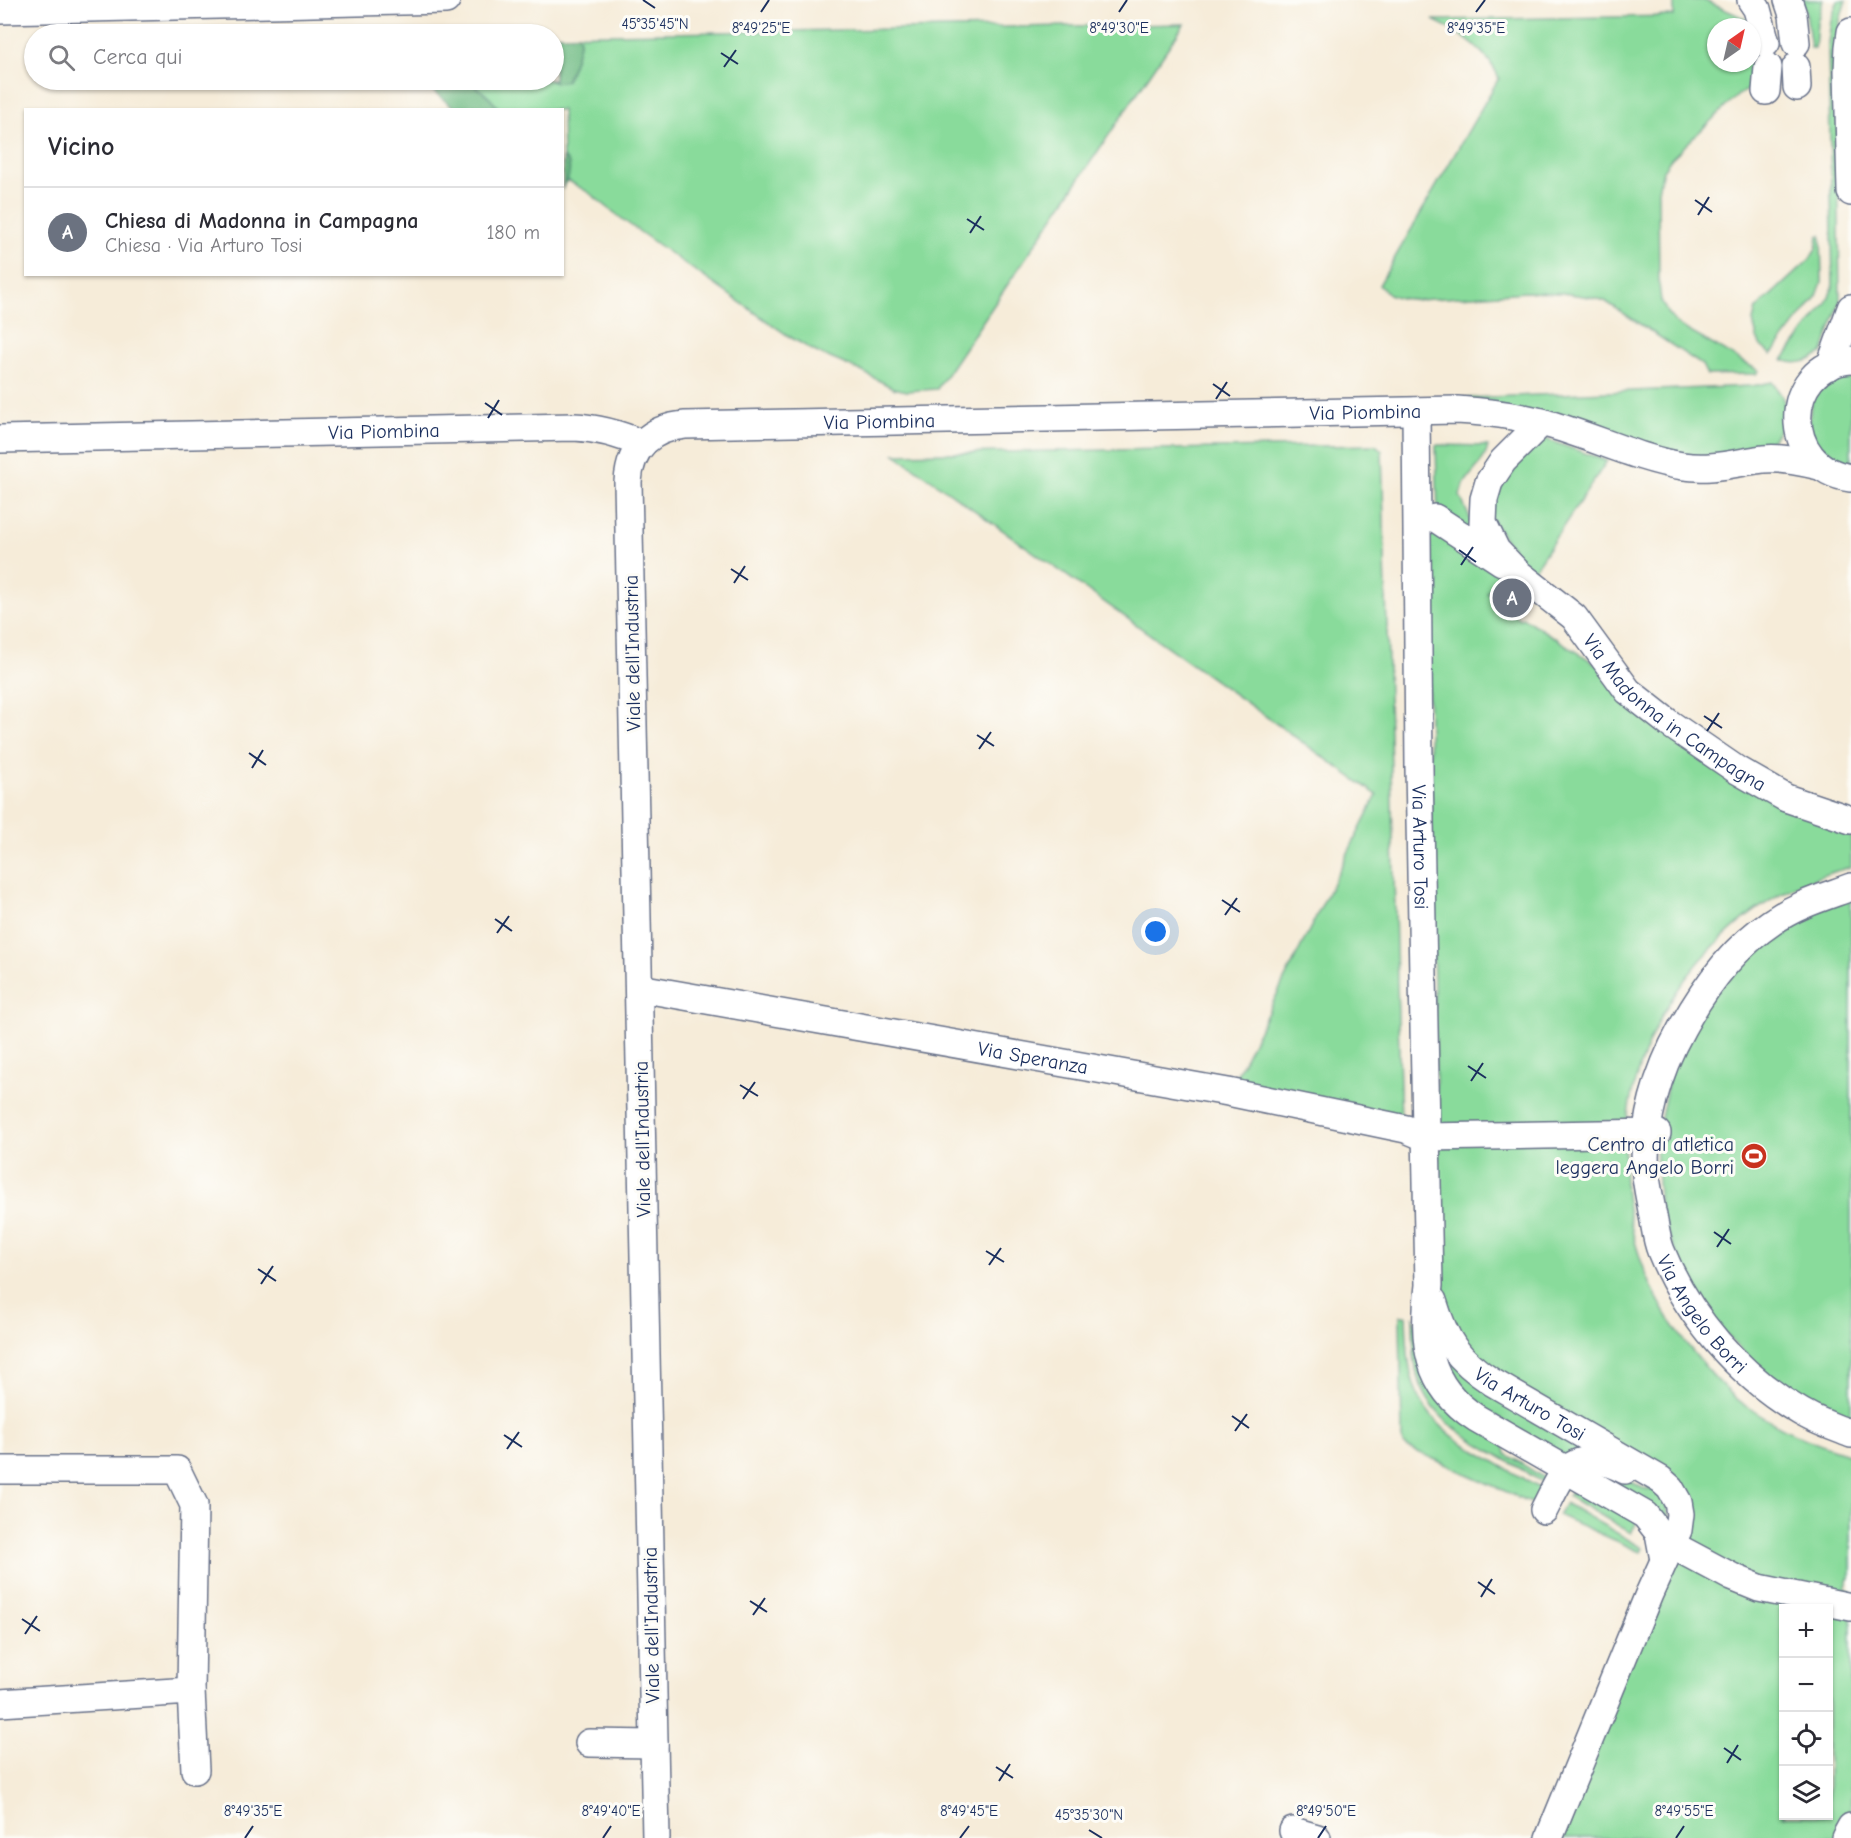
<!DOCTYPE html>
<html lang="it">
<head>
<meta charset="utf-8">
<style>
	:root { --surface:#fff; --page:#f2f2f3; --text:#2b2b33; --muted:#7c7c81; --line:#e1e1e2; --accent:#c8321e }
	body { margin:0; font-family:"Comic Neue",sans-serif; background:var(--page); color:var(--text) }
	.controls { position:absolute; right:18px; bottom:18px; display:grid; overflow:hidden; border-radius:0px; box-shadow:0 2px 4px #0004 }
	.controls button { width:54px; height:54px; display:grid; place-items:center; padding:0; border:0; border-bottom:2px solid var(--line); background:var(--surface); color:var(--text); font:30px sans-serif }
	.compass { position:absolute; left:1707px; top:18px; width:54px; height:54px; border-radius:50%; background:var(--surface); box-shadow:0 2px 4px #0004; rotate:34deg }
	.you { position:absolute; left:1156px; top:932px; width:21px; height:21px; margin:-15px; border:4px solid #fff; border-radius:50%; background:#1a73e8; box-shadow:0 0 0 9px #1a73e833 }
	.badge { display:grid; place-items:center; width:39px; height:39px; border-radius:50%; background:var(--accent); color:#fff; font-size:20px; font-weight:700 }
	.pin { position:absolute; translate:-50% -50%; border:3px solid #fff; box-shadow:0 2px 6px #0006 }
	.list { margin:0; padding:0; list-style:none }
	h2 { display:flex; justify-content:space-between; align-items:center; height:78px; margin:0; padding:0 24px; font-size:26px }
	h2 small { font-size:20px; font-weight:400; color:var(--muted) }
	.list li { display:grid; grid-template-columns:39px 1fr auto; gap:18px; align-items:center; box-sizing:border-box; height:90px; padding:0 24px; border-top:2px solid var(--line) }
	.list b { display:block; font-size:22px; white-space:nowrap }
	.list p { margin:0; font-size:20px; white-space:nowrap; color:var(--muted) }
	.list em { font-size:20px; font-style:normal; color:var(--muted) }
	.icon { flex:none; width:33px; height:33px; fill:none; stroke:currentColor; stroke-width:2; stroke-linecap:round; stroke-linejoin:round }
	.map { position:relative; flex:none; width:1851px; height:1838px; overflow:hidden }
	.search { position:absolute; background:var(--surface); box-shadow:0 2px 4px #0004; left:24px; top:24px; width:540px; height:66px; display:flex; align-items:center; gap:15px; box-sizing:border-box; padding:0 21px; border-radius:33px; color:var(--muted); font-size:22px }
	.panel { position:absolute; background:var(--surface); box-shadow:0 2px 4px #0004; left:24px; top:108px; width:540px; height:168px; border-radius:0px }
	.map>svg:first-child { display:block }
</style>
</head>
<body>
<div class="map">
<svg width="1851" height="1838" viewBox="0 0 1851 1838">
	<rect width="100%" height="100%" fill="#fdfcf7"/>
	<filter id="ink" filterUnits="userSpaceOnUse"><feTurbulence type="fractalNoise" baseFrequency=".0167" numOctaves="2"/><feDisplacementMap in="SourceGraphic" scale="12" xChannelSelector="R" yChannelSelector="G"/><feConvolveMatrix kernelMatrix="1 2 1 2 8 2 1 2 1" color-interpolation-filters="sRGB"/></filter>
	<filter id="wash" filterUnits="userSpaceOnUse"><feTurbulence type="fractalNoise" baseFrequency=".008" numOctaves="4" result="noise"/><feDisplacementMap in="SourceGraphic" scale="24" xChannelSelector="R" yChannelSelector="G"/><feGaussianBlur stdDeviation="1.35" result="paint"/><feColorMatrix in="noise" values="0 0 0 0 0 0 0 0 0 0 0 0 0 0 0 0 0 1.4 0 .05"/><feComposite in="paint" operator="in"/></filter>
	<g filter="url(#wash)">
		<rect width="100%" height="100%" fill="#f6ecd9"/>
		<g fill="#89db9b" stroke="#52857c" stroke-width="1.5" fill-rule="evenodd">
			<path d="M1674 0H1703L1758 24 1754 44 1756 85 1738 95 1671 159 1663 170 1658 190 1659 284 1661 301 1668 314 1678 325 1759 371 1756 374 1707 375 1702 365 1605 301 1590 297 1563 293 1526 292 1419 300 1400 298 1389 294 1379 285 1499 78C1488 51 1459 32 1433 20L1674 16ZM1716 27H1752V63H1716Z"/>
			<path d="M1802 0H1823L1817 23 1815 48H1811L1806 13Z"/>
			<path d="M1838 0H1846L1840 20 1837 49 1840 302 1822 354C1809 361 1797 366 1783 360L1826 303 1833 287 1828 43 1831 20Z"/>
			<path d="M1184 24 937 389 907 391 893 388 861 371 816 352 790 337 681 261 626 222 588 192 567 180C569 171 572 163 563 157L562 110 499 109 487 95 466 80H554V35Z"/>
			<path d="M1821 235 1822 282 1817 296 1771 355 1761 346 1757 338 1753 321 1756 309 1810 259 1816 249 1818 236Z"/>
			<path d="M1851 372V464C1840 460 1831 458 1822 449 1802 430 1807 390 1833 377 1838 375 1845 374 1851 372Z"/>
			<path d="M1772 382 1782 396 1787 411 1782 426 1772 440 1753 450 1697 457 1442 399 1752 386Z"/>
			<path d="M1534 435 1607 461 1530 576 1486 511Z"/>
			<path d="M1376 445 1382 451 1401 1122 1230 1088 1377 795 895 454Z"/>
			<path d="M1436 445 1488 446C1485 466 1463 476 1460 496L1472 523 1473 535 1438 519Z"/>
			<path d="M1425 520 1500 572 1487 593 1499 601 1497 604 1520 619 1522 617 1601 667 1670 724 1851 820V867C1789 882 1741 914 1700 961 1602 1073 1598 1239 1694 1353 1709 1372 1725 1391 1745 1405 1777 1428 1813 1444 1851 1455V1574L1846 1589 1851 1590V1827L1845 1838H1557L1687 1515 1477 1362 1440 1298ZM1784 1608H1828V1816H1784Z"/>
			<path d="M1851 897V1424L1788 1396 1702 1311 1660 1216 1656 1143 1669 1077 1702 1006 1762 945 1810 913Z"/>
			<path d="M1400 1316H1406C1408 1374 1409 1404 1459 1441L1546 1492 1540 1507 1407 1447 1402 1442Z"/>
			<path d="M1413 1316 1421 1339 1504 1441 1506 1454 1549 1481 1550 1487C1531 1475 1513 1464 1494 1453 1463 1435 1431 1417 1419 1380 1412 1360 1414 1337 1413 1316Z"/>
			<path d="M1438 1335 1598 1451 1565 1462 1452 1386Z"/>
			<path d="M1586 1469 1612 1470 1642 1488 1664 1493 1672 1527Z"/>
			<path d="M1574 1489 1638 1520 1631 1533 1568 1496Z"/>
			<path d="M1565 1503 1643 1548 1641 1552 1558 1515Z"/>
		</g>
		<g fill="#6ebb83" stroke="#447570" stroke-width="1.5">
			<path d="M554 35H578L580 39C577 54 573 68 566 81L555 83 549 80H554Z"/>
			<path d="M420 80H466L487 95 499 109H455Z"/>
			<path d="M563 157C574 164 569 179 563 188Z"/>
		</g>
	</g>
	<g filter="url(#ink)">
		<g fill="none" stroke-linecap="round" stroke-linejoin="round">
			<defs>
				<g id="minor">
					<path d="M1751 0 1757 9 1766 43"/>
					<path d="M1788 0 1793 15 1796 43"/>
					<path d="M0 10 446 0"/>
					<path d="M1851 32 1849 47 1848 71 1851 192"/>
					<path d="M1796 67 1797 87"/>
					<path d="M1766 91 1768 67"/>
					<path d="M1851 360C1780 365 1780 469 1851 478"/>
					<path d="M1830 366 1851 308"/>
					<path id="s1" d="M1416 411 1419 769 1429 1285C1423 1341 1425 1385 1476 1418L1645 1515 1659 1533 1664 1560"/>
					<path id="s2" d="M1542 422 1503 461 1489 482 1484 499 1483 523 1496 550 1518 573 1574 617 1628 691 1670 724 1737 770 1786 798 1851 820"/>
					<path id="s3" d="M0 439 574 427C599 428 619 434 642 444"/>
					<path d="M1435 518 1502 562"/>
					<path id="s4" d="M1851 887C1824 897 1796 905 1772 922 1733 948 1705 986 1682 1028 1658 1071 1641 1125 1646 1175 1647 1187 1650 1199 1652 1211 1655 1224 1656 1239 1661 1251 1688 1317 1739 1376 1801 1412 1816 1421 1834 1427 1851 1434"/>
					<path id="s5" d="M639 988 1228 1092 1406 1129 1425 1137 1657 1133"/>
					<path id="s6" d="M1433 1301C1445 1341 1457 1359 1492 1382L1661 1480 1670 1488 1678 1502 1680 1514 1678 1530 1649 1594 1549 1838"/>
					<path d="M0 1470H177L194 1505 191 1691 195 1770"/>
					<path d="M1544 1510C1550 1499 1559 1477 1568 1469 1584 1454 1608 1461 1625 1470"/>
					<path d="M1672 1545 1732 1577 1759 1588 1851 1607"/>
					<path d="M0 1703 191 1691"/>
					<path d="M589 1743 654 1744"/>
					<path d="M1293 1831 1317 1838"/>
					<path id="s7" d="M656 1838 628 482C630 447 651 428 685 425L1457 410C1488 412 1518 415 1548 424 1592 436 1638 459 1683 466 1709 470 1731 464 1756 460 1776 456 1799 461 1819 466"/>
					<path d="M1845 1838 1851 1827"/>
				</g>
			</defs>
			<use href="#minor" stroke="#687189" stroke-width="30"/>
			<use href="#minor" stroke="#fff" stroke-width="27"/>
		</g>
	</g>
	<path fill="none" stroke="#1b2f5e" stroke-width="2" d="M643 0 655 8M761 12 769 0M1119 12 1127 0M1476 12 1485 0M721 53 738 64M724 67 736 50M1695 200 1712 212M1698 215 1709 197M967 219 984 230M970 233 981 216M1213 384 1230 396M1216 399 1227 382M485 403 502 415M488 418 499 400M1459 550 1476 562M1461 565 1473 547M731 569 748 580M734 583 745 566M1704 716 1722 728M1707 731 1719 713M977 735 994 746M979 749 991 732M249 753 266 765M252 768 263 750M1222 900 1240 912M1225 915 1237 898M495 919 512 931M497 933 509 916M1468 1066 1486 1078M1471 1081 1483 1063M740 1085 758 1096M743 1099 755 1082M1714 1232 1731 1244M1717 1247 1729 1229M986 1251 1004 1262M989 1265 1001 1248M258 1269 276 1281M261 1284 273 1266M1232 1416 1249 1428M1235 1431 1247 1414M504 1435 522 1447M507 1449 519 1432M1478 1582 1495 1594M1481 1597 1492 1579M750 1601 767 1612M753 1615 765 1598M22 1619 40 1631M25 1634 37 1616M1724 1748 1741 1760M1727 1763 1738 1745M996 1767 1013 1778M999 1781 1010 1764M1089 1830 1102 1838M245 1838 253 1826M603 1838 611 1826M960 1838 969 1826M1318 1838 1326 1826M1676 1838 1684 1826"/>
	<defs>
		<symbol id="stadium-disc" viewBox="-11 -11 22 22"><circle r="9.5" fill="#c8321e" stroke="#fdfcf7"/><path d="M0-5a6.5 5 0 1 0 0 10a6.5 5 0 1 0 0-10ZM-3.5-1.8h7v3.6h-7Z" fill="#fff"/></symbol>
	</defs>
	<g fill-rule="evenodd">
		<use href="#stadium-disc" x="1739" y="1141" width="30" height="30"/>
	</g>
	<g text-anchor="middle" stroke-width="6" stroke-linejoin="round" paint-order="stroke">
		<g font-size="20" fill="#1b2f5e" stroke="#fdfcf7">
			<text dy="7" stroke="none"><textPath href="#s7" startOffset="2126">Via Piombina</textPath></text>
			<text dy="7" stroke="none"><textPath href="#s7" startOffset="1640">Via Piombina</textPath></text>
			<text dy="7" stroke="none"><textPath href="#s3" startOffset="384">Via Piombina</textPath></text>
			<text transform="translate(632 653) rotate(-91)" y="7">Viale dell'Industria</text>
			<text dy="7" stroke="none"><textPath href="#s2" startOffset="396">Via Madonna in Campagna</textPath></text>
			<text dy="7" stroke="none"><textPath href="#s1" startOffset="436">Via Arturo Tosi</textPath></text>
			<text dy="7" stroke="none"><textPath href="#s5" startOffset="400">Via Speranza</textPath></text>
			<text transform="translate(642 1139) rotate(-91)" y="7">Viale dell'Industria</text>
			<text dy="7" stroke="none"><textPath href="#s4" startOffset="534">Via Angelo Borri</textPath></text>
			<text dy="7" stroke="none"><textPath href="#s6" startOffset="147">Via Arturo Tosi</textPath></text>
			<text transform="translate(651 1625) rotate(-91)" y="7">Viale dell'Industria</text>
		</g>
		<g font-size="20" fill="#1b2f5e" stroke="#fdfcf7" text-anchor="end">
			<text x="1734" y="1151">Centro di atletica<tspan x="1734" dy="23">leggera Angelo Borri</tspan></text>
		</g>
	</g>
	<g font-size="15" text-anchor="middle" fill="#1b2f5e" stroke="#fdfcf7" stroke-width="6" stroke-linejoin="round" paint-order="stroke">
		<text x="655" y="29">45°35'45"N</text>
		<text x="761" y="33">8°49'25"E</text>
		<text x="1476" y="33">8°49'35"E</text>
		<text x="1119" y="33">8°49'30"E</text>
		<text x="253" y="1816">8°49'35"E</text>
		<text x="611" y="1816">8°49'40"E</text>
		<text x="969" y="1816">8°49'45"E</text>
		<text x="1326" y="1816">8°49'50"E</text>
		<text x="1684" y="1816">8°49'55"E</text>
		<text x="1089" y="1820">45°35'30"N</text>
	</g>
</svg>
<div class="controls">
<button>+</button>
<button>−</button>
<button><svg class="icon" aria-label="locate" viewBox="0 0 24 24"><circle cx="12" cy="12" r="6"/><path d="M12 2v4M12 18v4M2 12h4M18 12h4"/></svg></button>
<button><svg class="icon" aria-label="layers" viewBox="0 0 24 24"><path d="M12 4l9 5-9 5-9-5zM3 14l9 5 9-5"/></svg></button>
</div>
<svg class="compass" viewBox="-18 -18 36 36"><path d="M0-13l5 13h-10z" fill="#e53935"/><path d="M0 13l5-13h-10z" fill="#7c7c81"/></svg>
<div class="you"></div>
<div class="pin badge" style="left:1512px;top:598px;background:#6b7280">A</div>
<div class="search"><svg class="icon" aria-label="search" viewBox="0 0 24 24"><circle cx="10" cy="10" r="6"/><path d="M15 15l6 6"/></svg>Cerca qui</div>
<section class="panel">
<h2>Vicino<small></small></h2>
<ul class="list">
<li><span class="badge" style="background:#6b7280">A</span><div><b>Chiesa di Madonna in Campagna</b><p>Chiesa · Via Arturo Tosi</p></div><em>180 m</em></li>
</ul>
</section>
</div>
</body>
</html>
